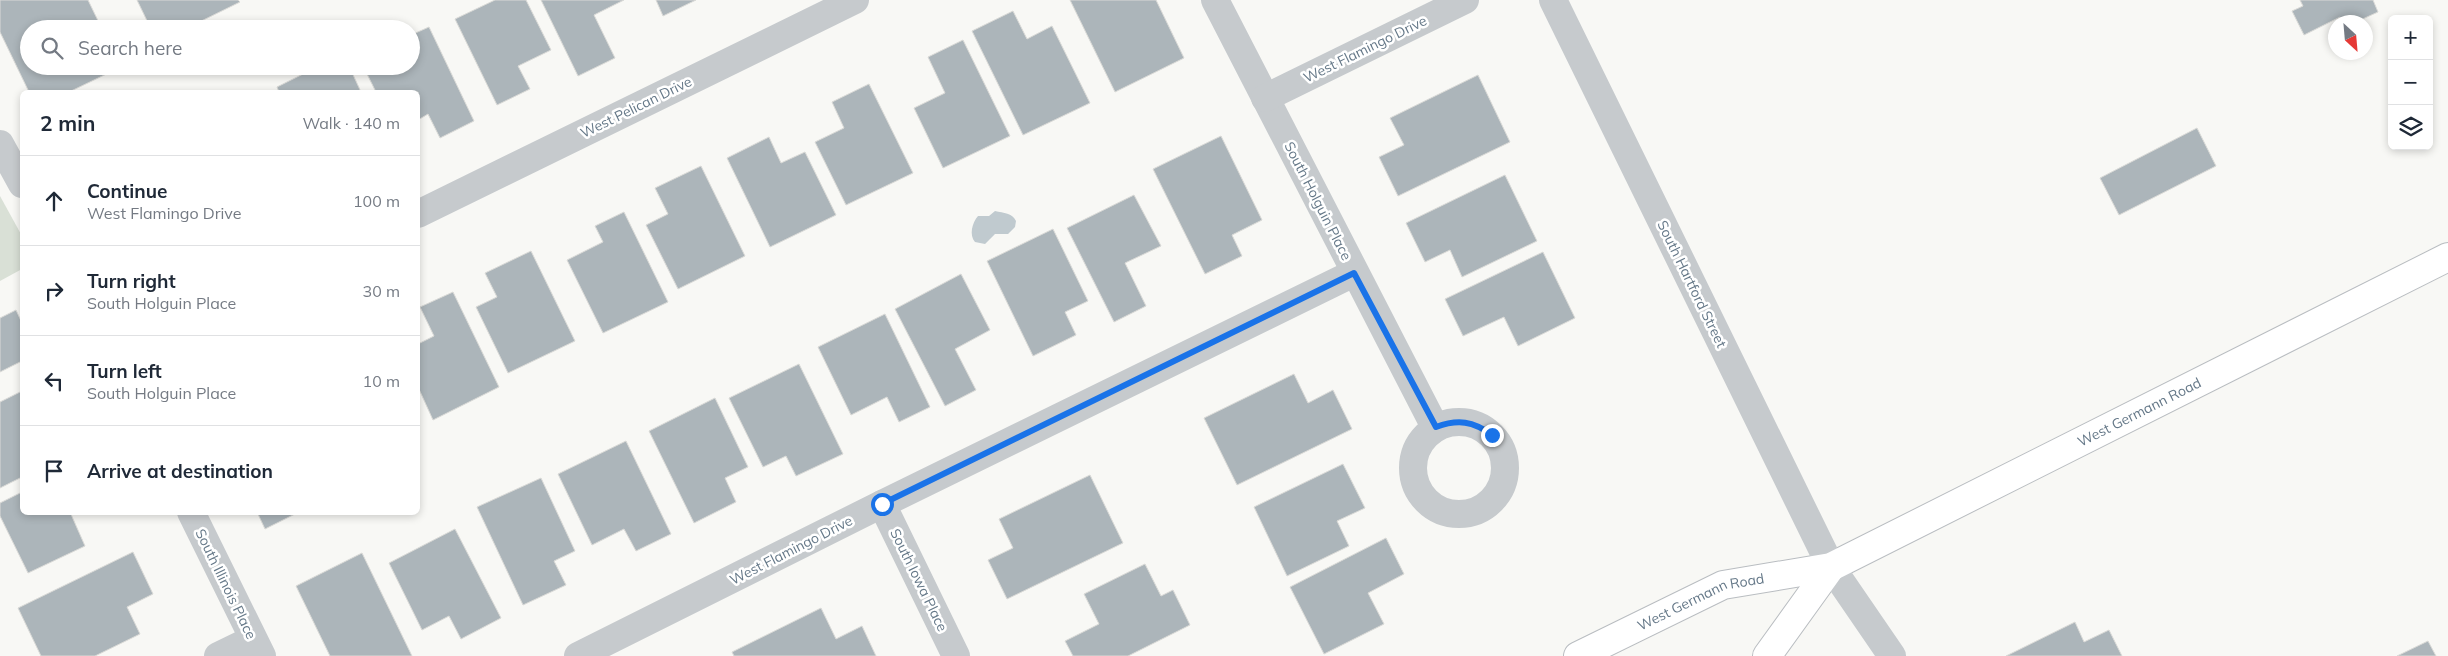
<!DOCTYPE html>
<html lang="en">
<head>
<meta charset="utf-8">
<style>
	:root { --surface:#fff; --page:#f2f2f3; --text:#1f2937; --muted:#747a83; --line:#e0e1e3 }
	body { margin:0; font-family:Mulish,sans-serif; background:var(--page); color:var(--text) }
	.controls { position:absolute; right:15px; top:15px; display:grid; overflow:hidden; border-radius:8px; box-shadow:0 2px 8px #0003 }
	.controls button { width:45px; height:45px; display:grid; place-items:center; padding:0; border:0; border-bottom:1px solid var(--line); background:var(--surface); color:var(--text); font:25px sans-serif }
	.compass { position:absolute; left:2328px; top:15px; width:45px; height:45px; border-radius:50%; background:var(--surface); box-shadow:0 2px 8px #0003; rotate:154deg }
	.stop { position:absolute; width:15px; height:15px; margin:-11px; border:4px solid #1a73e8; border-radius:50%; background:#fff }
	.stop.end { background:#1a73e8; border-color:#fff; box-shadow:0 1px 5px #0008 }
	.list { margin:0; padding:0; list-style:none }
	h2 { display:flex; justify-content:space-between; align-items:center; height:65px; margin:0; padding:0 20px; font-size:21px }
	h2 small { font-size:16px; font-weight:400; color:var(--muted) }
	.list li { display:grid; grid-template-columns:32px 1fr auto; gap:15px; align-items:center; box-sizing:border-box; height:90px; padding:0 20px; border-top:1px solid var(--line) }
	.list b { display:block; font-size:19px; white-space:nowrap }
	.list p { margin:0; font-size:16px; white-space:nowrap; color:var(--muted) }
	.list em { font-size:16px; font-style:normal; color:var(--muted) }
	.icon { flex:none; width:28px; height:28px; fill:none; stroke:currentColor; stroke-width:2; stroke-linecap:round; stroke-linejoin:round }
	.map { position:relative; flex:none; width:2448px; height:656px; overflow:hidden }
	.search { position:absolute; background:var(--surface); box-shadow:0 2px 8px #0003; left:20px; top:20px; width:400px; height:55px; display:flex; align-items:center; gap:12px; box-sizing:border-box; padding:0 18px; border-radius:28px; color:var(--muted); font-size:19px }
	.panel { position:absolute; background:var(--surface); box-shadow:0 2px 8px #0003; left:20px; top:90px; width:400px; height:425px; border-radius:8px }
	.map>svg:first-child { display:block }
</style>
</head>
<body>
<div class="map">
<svg width="2448" height="656" viewBox="0 0 2448 656">
	<rect width="100%" height="100%" fill="#f8f8f5"/>
	<path fill="#d9e0d6" d="M0 196 22 236V269L0 281Z"/>
	<path fill="#c0cacf" d="M995 211C1004 213 1012 213 1016 221L1015 227 1008 234H995L985 244 975 242C969 235 972 223 978 216H989Z"/>
	<g fill="#acb5ba" stroke="#dadad7">
		<path d="M0 0H88L102 29H29V66L121 67 69 92H29L0 32Z"/>
		<path d="M137 0H238L240 2 185 29H151Z"/>
		<path d="M495 0H526L551 50 518 66 530 89 497 105 455 19Z"/>
		<path d="M541 0H624L594 15 615 58 578 76Z"/>
		<path d="M656 0H696L663 16Z"/>
		<path d="M1070 0H1156L1184 58 1115 92Z"/>
		<path d="M2300 0H2373L2378 12 2356 22H2342L2340 17 2304 35 2292 11 2303 6Z"/>
		<path d="M1013 11 1027 39 1052 26 1090 103 1023 135 972 31Z"/>
		<path d="M429 27 474 121 440 138 428 114 418 120V92H376L363 66H411V35Z"/>
		<path d="M963 40 1010 136 943 168 914 108 945 93 928 57Z"/>
		<path d="M319 66H349L361 92H279L277 87Z"/>
		<path d="M1478 75 1510 142 1398 196 1379 157 1404 145 1390 118Z"/>
		<path d="M869 84 913 173 846 205 815 142 844 128 832 102Z"/>
		<path d="M2197 128 2216 166 2119 215 2100 178Z"/>
		<path d="M1221 136 1262 220 1232 235 1242 256 1205 274 1153 169Z"/>
		<path d="M769 137 781 163 805 152 836 215 770 247 727 158Z"/>
		<path d="M701 166 745 256 678 289 646 225 668 214 655 188Z"/>
		<path d="M1505 175 1537 241 1462 277 1450 250 1425 262 1406 223Z"/>
		<path d="M1134 195 1161 246 1125 263 1146 306 1114 322 1067 228Z"/>
		<path d="M624 212 668 302 603 333 567 260 603 242 595 226Z"/>
		<path d="M1053 229 1088 301 1065 312 1076 335 1033 356 987 261Z"/>
		<path d="M531 251 575 341 508 373 476 307 497 297 485 273Z"/>
		<path d="M1543 252 1575 318 1518 346 1504 317 1463 336 1445 299Z"/>
		<path d="M961 274 990 330 955 349 976 390 945 406 895 309Z"/>
		<path d="M453 292 499 387 433 420 418 387V344L434 336 420 307Z"/>
		<path d="M16 310 22 323V361L0 372V318Z"/>
		<path d="M885 314 930 407 899 422 887 397 851 415 818 347Z"/>
		<path d="M799 364 843 454 796 476 786 456 763 467 729 398Z"/>
		<path d="M1294 374 1308 403 1333 390 1352 429 1237 485 1204 418Z"/>
		<path d="M22 391V477L0 488V402Z"/>
		<path d="M715 398 748 467 725 478 736 502 694 523 649 431Z"/>
		<path d="M626 441 671 534 636 551 624 529 592 545 558 474Z"/>
		<path d="M1343 464 1365 508 1337 521 1349 546 1287 576 1254 507Z"/>
		<path d="M1090 475 1123 543 1007 599 988 560 1013 548 999 519Z"/>
		<path d="M541 478 575 551 554 561 566 585 523 605 477 507Z"/>
		<path d="M22 492V512H70L85 546 28 573 0 516V503Z"/>
		<path d="M257 512H299L265 529Z"/>
		<path d="M455 529 501 618 461 639 449 616 422 630 389 563Z"/>
		<path d="M1386 538 1404 574 1368 593 1384 624 1324 654 1290 587Z"/>
		<path d="M133 552 153 594 127 607 140 634 95 656H41L18 608Z"/>
		<path d="M362 553 412 656H330L296 586Z"/>
		<path d="M1145 564 1161 596 1173 590 1190 625 1128 656H1073L1065 641 1099 624 1084 594Z"/>
		<path d="M821 608 836 639 862 626 876 656H734L732 652Z"/>
		<path d="M2075 622 2084 642 2109 630 2122 656H2006Z"/>
		<path d="M2428 641 2436 656H2397Z"/>
	</g>
	<g fill="none" stroke-linecap="round" stroke-linejoin="round">
		<defs>
			<g id="major">
				<path id="s1" d="M1578 656 1723 585 1831 567 2448 257"/>
				<path d="M1767 656 1831 567"/>
			</g>
		</defs>
		<use href="#major" stroke="#b9bdc1" stroke-width="30"/>
		<g stroke="#c6cacd" stroke-width="28">
			<path d="M1215 0 1435 427"/>
			<path d="M1553 0 1831 567 1892 656"/>
			<path d="M1265 98 1465 0"/>
			<path d="M0 144 22 184"/>
			<path d="M418 214 855 0"/>
			<circle cx="1459" cy="468" r="46"/>
			<path d="M882 504 956 656"/>
			<path d="M191 512 262 656"/>
			<path d="M218 656 253 639"/>
			<path d="M578 656 882 504 1354 273"/>
		</g>
		<use href="#major" stroke="#fff" stroke-width="28"/>
	</g>
	<g fill="none" stroke-linecap="round" stroke-linejoin="round">
		<path stroke="#1a73e8" stroke-width="6" d="M882 504 1354 273 1436 427C1458 419 1473 421 1492 435"/>
	</g>
	<g text-anchor="middle" stroke-width="5" stroke-linejoin="round" paint-order="stroke">
		<g font-size="14" fill="#657888" stroke="#fff">
			<text transform="translate(1365 49) rotate(-26)" y="5">West Flamingo Drive</text>
			<text transform="translate(636 107) rotate(-26)" y="5">West Pelican Drive</text>
			<text transform="translate(1318 201) rotate(63)" y="5">South Holguin Place</text>
			<text transform="translate(1692 284) rotate(64)" y="5">South Hartford Street</text>
			<text dy="5" stroke="none"><textPath href="#s1" startOffset="616">West Germann Road</textPath></text>
			<text transform="translate(791 550) rotate(-27)" y="5">West Flamingo Drive</text>
			<text transform="translate(919 580) rotate(64)" y="5">South Iowa Place</text>
			<text transform="translate(226 584) rotate(64)" y="5">South Illinois Place</text>
			<text dy="5" stroke="none"><textPath href="#s1" startOffset="135">West Germann Road</textPath></text>
		</g>
	</g>
</svg>
<div class="controls">
<button>+</button>
<button>−</button>
<button><svg class="icon" aria-label="layers" viewBox="0 0 24 24"><path d="M12 4l9 5-9 5-9-5zM3 14l9 5 9-5"/></svg></button>
</div>
<svg class="compass" viewBox="-18 -18 36 36"><path d="M0-13l5 13h-10z" fill="#e53935"/><path d="M0 13l5-13h-10z" fill="#747a83"/></svg>
<div class="stop" style="left:882px;top:504px"></div>
<div class="stop end" style="left:1492px;top:435px"></div>
<div class="search"><svg class="icon" aria-label="search" viewBox="0 0 24 24"><circle cx="10" cy="10" r="6"/><path d="M15 15l6 6"/></svg>Search here</div>
<section class="panel">
<h2>2 min<small>Walk · 140 m</small></h2>
<ul class="list">
<li><svg class="icon" aria-label="ahead" viewBox="0 0 24 24"><path d="M12 20V5M6 11l6-6 6 6"/></svg><div><b>Continue</b><p>West Flamingo Drive</p></div><em>100 m</em></li>
<li><svg class="icon" aria-label="right" viewBox="0 0 24 24"><path d="M7 20v-9h11M14 6l5 5-5 5"/></svg><div><b>Turn right</b><p>South Holguin Place</p></div><em>30 m</em></li>
<li><svg class="icon" aria-label="left" viewBox="0 0 24 24"><path d="M17 20v-9H6M10 6l-5 5 5 5"/></svg><div><b>Turn left</b><p>South Holguin Place</p></div><em>10 m</em></li>
<li><svg class="icon" aria-label="arrive" viewBox="0 0 24 24"><path d="M6 21V4h12l-3 4 3 4H6"/></svg><div><b>Arrive at destination</b></div></li>
</ul>
</section>
</div>
</body>
</html>
